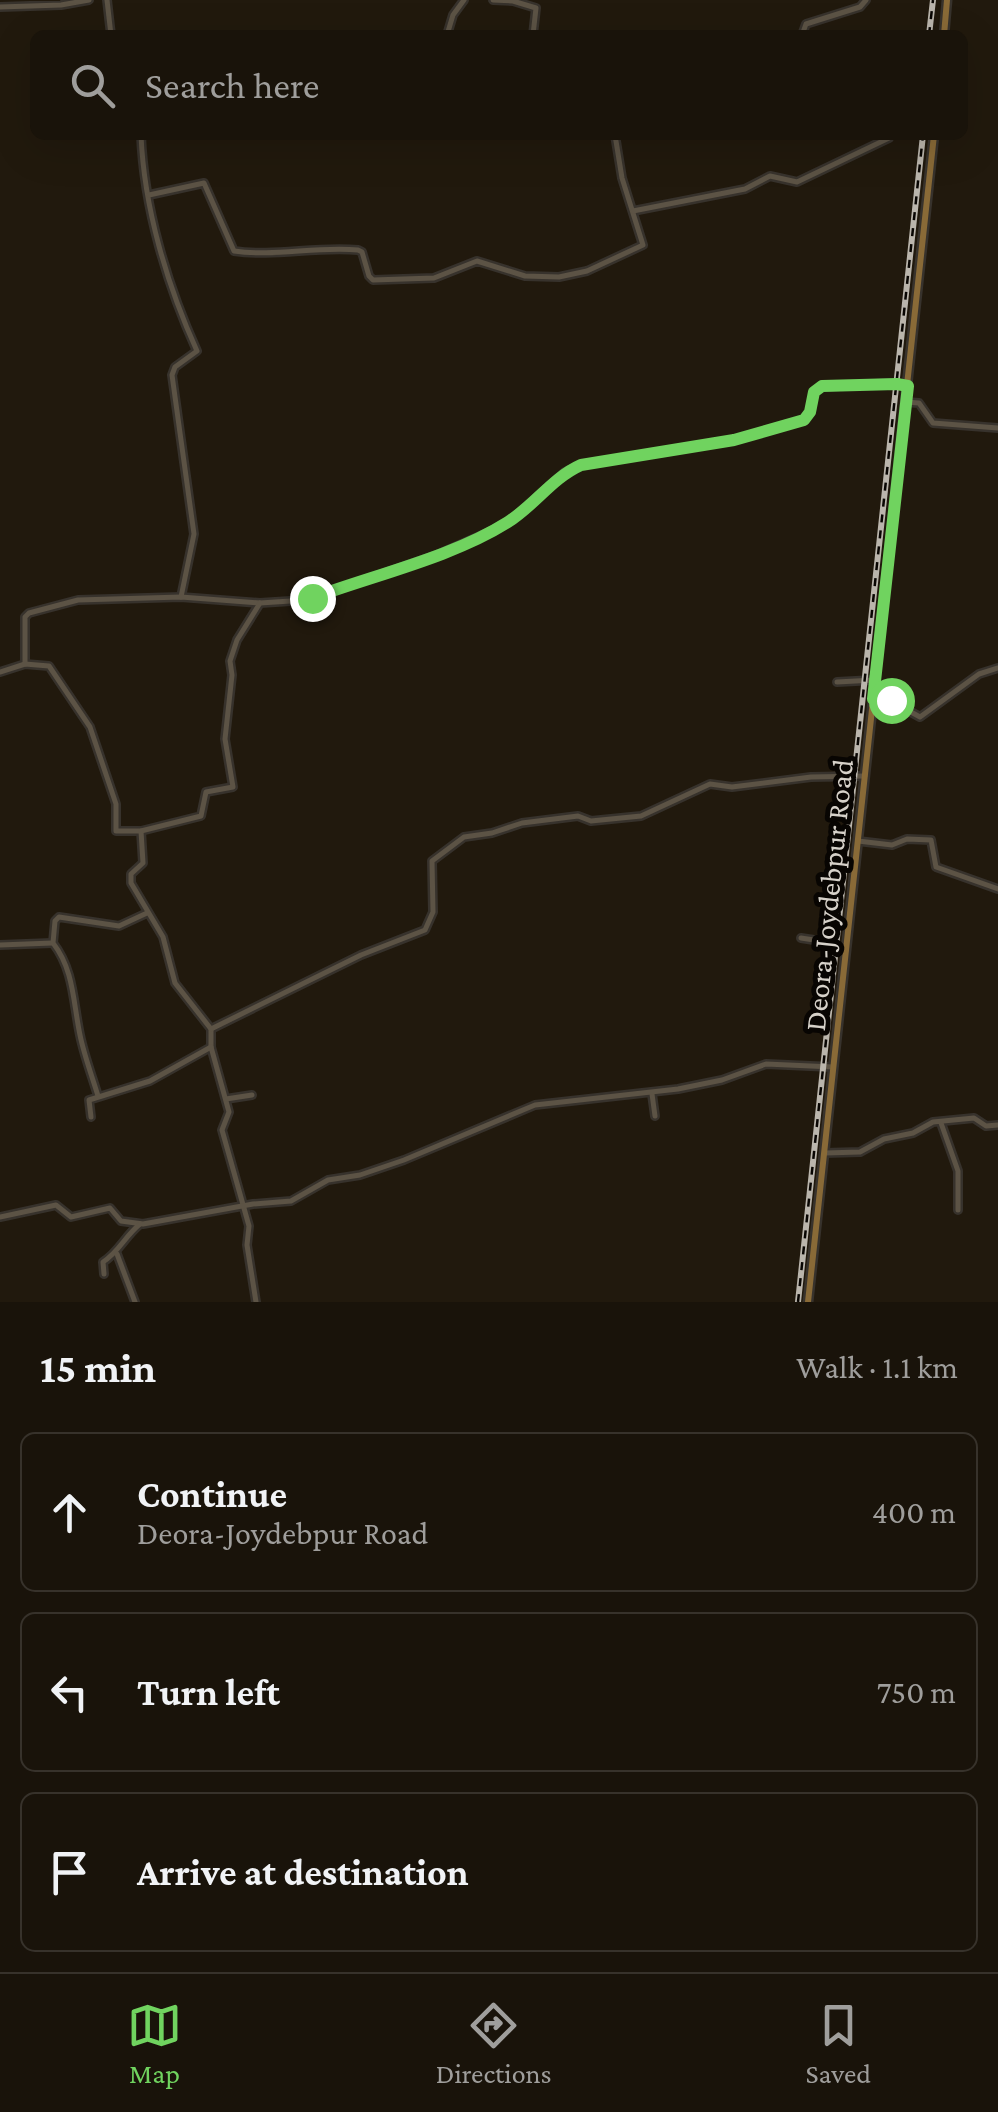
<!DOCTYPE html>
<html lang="en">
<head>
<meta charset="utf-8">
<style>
	:root { --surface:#19130a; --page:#262018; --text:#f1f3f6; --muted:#9f9e9c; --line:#37322b; --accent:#70d35f }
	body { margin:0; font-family:"Crimson Pro",serif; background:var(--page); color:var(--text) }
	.stop { position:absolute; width:30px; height:30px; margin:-22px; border:8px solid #70d35f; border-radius:50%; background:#fff }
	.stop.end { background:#70d35f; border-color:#fff; box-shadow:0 2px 10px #0008 }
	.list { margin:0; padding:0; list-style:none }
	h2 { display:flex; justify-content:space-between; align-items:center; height:130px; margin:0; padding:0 40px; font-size:42px }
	h2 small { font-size:32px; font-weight:400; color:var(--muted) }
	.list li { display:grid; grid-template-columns:65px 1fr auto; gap:30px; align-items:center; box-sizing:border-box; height:160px; margin:0 20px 20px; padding:0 20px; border:2px solid var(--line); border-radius:15px }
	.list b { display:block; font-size:38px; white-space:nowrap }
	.list p { margin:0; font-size:32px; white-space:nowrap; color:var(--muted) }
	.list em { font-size:32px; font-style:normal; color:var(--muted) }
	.icon { flex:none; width:55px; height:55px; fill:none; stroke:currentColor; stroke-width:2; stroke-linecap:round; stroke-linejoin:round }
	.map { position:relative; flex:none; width:998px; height:1302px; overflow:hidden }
	.search { position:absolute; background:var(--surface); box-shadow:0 10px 40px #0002; left:30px; right:30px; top:30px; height:110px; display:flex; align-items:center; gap:25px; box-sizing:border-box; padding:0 35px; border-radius:15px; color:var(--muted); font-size:38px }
	.sheet { height:670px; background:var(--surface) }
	nav { display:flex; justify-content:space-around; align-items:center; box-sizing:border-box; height:140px; border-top:2px solid var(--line); background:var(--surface); font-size:28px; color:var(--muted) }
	nav a { display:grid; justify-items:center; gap:5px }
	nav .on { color:var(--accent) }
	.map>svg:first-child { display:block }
</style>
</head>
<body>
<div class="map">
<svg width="998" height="1302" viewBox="0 0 998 1302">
	<rect width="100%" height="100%" fill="#21190d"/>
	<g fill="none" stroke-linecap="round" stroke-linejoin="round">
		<defs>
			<g id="street">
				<path d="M107 0 111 35"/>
				<path d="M493 0 513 1 536 8 533 35"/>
				<path d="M0 7 61 5 89 0"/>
				<path d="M447 35 453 15 464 0"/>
				<path d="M802 35 806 24 860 7 866 0"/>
				<path d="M141 135C144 208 167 285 197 351L175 367 172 375 194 534 181 597"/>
				<path d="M149 195 204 183 234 251C274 257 316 246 358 250L362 252 369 276 373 280 434 278 477 261 525 276 559 277 587 271 643 245 622 178 615 135"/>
				<path d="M633 211 745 189 770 176 797 182 889 138"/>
				<path d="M905 402 919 403 933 423 998 428"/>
				<path d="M25 664V617L29 613 78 600 181 597 260 603 306 600 434 556 489 532 510 521 565 472 581 465 735 440 804 420 811 412 814 392 822 387 893 383 907 386"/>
				<path d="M0 672 25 664 49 666 90 727 116 804V831H141L201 816 206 792 233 787 225 739 232 675 230 661 237 640 260 603"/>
				<path d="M837 682 874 680"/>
				<path d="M873 699 891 701 920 717 979 674 998 668"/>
				<path d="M141 831 143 863 131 874V883L163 937 175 983 211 1029V1047L229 1112 222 1130 249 1226 247 1245 256 1302"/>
				<path d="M858 841 892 845 907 839 931 840 936 867 998 889"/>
				<path d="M801 938 827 942 846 951"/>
				<path d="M0 945 52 943"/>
				<path d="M211 1029 361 955 425 930 433 912 432 861 464 837 492 833 522 823 578 816 591 821 641 816 710 784 732 787 811 777 865 776"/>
				<path d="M652 1094 655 1116"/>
				<path d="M98 1096C92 1076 84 1055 80 1035 73 1002 74 970 53 943L55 921 59 917 119 926 147 913"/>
				<path d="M226 1099 252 1095"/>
				<path d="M91 1117 89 1100 150 1081 211 1047"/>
				<path d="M941 1123 958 1171V1210"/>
				<path d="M825 1153 860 1152 884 1139 913 1133 933 1122 974 1118 986 1126 998 1125"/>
				<path d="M0 1217 56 1205 71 1217 110 1208 121 1221 143 1224 253 1204 291 1201 328 1180 360 1175 404 1160 535 1105 678 1089 722 1080 766 1064 833 1067"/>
				<path d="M117 1254 135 1302"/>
				<path d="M104 1274 103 1262C119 1252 125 1236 140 1224"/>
			</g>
			<g id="secondary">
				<path d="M944 35 947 0"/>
				<path d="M808 1302 934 135"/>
			</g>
		</defs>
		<use href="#street" stroke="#37322c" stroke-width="10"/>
		<use href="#secondary" stroke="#37322c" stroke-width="11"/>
		<use href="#street" stroke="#5c5345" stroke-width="5"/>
		<use href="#secondary" stroke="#896a37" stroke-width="6"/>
		<defs>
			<g id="rail">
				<path d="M929 35 933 0"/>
				<path d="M798 1302 923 135"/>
			</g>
		</defs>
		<use href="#rail" stroke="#bab5ac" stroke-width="6"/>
		<use href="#rail" stroke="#080502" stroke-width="2.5" stroke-dasharray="8" stroke-linecap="butt"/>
	</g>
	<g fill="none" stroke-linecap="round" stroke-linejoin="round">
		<path stroke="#70d35f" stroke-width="12" d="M312 598C374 575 453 557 508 522 535 505 552 478 581 465L734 440 804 420 810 412 814 392 822 386 897 384 908 386 873 699 891 700"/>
	</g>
	<g text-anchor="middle" stroke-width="10" stroke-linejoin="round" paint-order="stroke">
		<g font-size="30" fill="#d6d1c9" stroke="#080502">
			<text transform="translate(829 895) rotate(-84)" y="10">Deora-Joydebpur Road</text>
		</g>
	</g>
</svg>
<div class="stop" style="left:891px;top:700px"></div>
<div class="stop end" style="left:312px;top:598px"></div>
<div class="search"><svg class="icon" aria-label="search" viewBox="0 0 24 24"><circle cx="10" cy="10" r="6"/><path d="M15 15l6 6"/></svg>Search here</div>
</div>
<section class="sheet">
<h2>15 min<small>Walk · 1.1 km</small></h2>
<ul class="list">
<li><svg class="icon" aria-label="ahead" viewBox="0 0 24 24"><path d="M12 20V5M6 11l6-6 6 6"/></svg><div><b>Continue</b><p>Deora-Joydebpur Road</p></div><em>400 m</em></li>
<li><svg class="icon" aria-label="left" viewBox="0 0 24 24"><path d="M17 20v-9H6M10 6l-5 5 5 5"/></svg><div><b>Turn left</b></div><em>750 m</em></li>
<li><svg class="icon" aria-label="arrive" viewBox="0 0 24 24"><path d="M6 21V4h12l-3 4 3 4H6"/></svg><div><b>Arrive at destination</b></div></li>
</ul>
</section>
<nav>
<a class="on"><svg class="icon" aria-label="map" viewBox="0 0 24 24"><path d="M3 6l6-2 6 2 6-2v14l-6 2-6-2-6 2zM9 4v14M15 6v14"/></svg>Map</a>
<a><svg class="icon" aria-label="directions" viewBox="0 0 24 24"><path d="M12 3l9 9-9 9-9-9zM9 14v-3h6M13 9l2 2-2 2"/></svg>Directions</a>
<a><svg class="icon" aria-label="saved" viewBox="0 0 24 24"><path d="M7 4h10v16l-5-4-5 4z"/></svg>Saved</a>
</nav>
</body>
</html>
